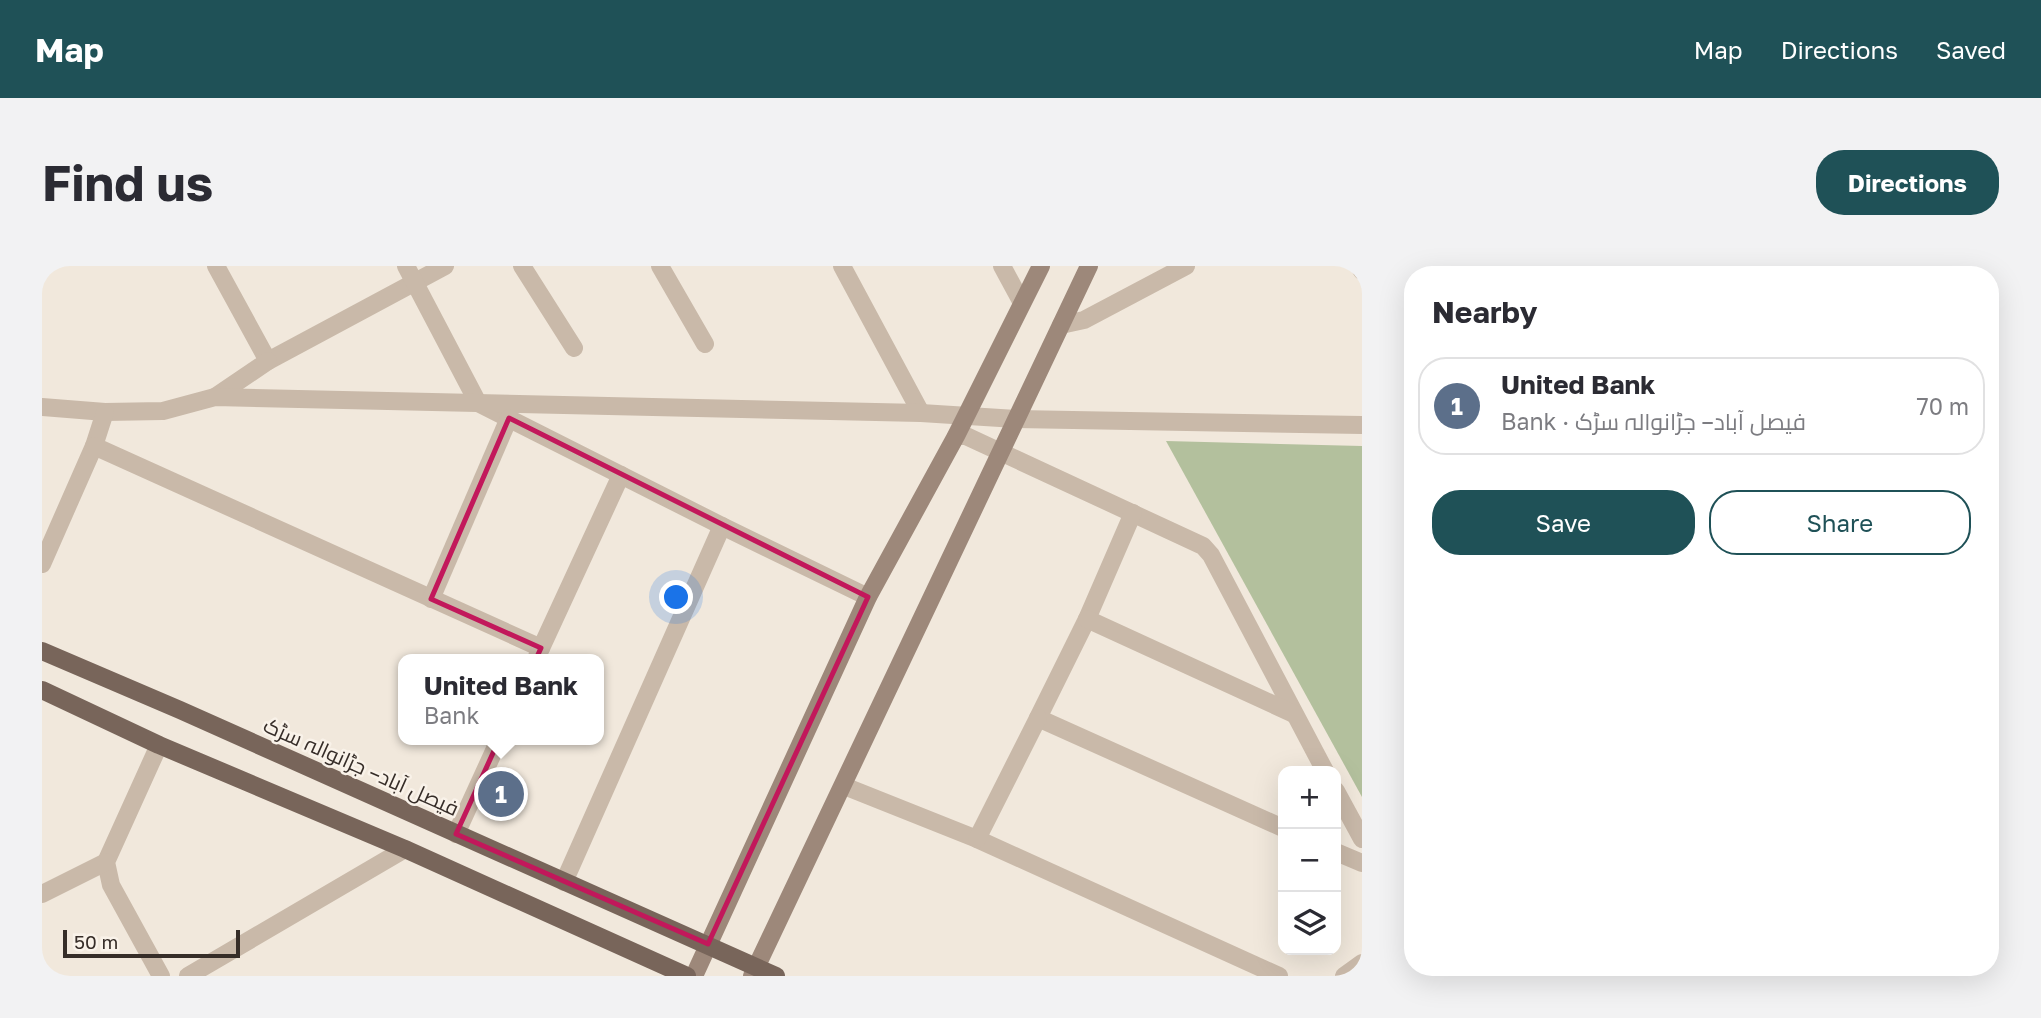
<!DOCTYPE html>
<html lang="en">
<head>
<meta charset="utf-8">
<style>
	:root { --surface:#fff; --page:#f2f2f3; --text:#2b2b33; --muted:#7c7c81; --line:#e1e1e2; --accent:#1f5157 }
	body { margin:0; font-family:"Golos Text",Cairo,sans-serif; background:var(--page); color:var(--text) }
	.controls { position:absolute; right:21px; bottom:21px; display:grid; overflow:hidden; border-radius:14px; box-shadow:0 7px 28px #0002 }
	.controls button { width:63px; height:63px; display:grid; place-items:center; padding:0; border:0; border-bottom:2px solid var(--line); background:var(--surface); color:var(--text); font:35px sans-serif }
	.scale { position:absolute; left:21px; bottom:18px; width:177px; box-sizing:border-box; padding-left:7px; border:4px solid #362d28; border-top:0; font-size:19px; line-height:24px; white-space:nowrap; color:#362d28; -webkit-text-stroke:5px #f9f2e9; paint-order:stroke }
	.you { position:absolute; left:635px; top:332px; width:24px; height:24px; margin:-18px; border:5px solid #fff; border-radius:50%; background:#1a73e8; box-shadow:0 0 0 10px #1a73e833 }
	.badge { display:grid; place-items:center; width:46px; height:46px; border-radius:50%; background:var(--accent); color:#fff; font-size:23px; font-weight:700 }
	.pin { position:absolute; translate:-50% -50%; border:4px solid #fff; box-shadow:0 2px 7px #0006 }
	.popup { position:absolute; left:356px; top:388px; width:206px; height:91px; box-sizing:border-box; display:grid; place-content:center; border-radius:14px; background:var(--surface); filter:drop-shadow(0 2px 5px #0005); font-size:23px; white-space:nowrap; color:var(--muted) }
	.popup b { font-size:26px; color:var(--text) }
	.popup::after { content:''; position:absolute; left:50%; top:100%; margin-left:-14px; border:14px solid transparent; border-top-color:var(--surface) }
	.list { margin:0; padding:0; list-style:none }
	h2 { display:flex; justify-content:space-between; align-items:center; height:91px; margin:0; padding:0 28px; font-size:30px }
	h2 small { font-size:23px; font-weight:400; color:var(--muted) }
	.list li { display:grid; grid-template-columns:46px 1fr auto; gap:21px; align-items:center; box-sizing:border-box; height:98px; margin:0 14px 14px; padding:0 14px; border:2px solid var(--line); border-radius:28px }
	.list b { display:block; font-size:26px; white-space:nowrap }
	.list p { margin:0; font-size:23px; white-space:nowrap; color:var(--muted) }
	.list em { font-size:23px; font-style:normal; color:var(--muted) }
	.actions { display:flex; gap:14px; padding:21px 28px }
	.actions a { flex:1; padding:16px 0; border:2px solid var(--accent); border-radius:28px; text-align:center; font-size:24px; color:var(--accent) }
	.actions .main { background:var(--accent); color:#fff }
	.icon { flex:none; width:38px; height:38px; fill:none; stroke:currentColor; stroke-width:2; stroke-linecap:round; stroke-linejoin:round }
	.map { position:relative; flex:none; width:1320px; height:710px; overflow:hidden; border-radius:28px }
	header { display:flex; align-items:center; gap:42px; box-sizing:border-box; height:98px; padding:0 35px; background:var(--accent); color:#fff }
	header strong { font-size:33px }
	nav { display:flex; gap:38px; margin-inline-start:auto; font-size:24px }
	.intro { display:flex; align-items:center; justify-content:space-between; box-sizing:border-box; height:168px; padding:0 42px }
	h1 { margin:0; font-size:49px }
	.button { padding:18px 32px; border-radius:28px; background:var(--accent); color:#fff; font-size:24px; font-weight:700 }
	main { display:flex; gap:42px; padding:0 42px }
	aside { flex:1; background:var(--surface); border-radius:28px; box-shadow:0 7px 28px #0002 }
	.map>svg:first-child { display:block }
</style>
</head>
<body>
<header>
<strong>Map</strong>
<nav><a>Map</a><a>Directions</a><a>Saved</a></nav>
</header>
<div class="intro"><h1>Find us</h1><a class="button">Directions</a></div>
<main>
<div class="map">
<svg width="1320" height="710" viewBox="0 0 1320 710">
	<rect width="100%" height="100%" fill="#f1e8dc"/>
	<path fill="#b3c09d" d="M1124 175 1320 180V531Z"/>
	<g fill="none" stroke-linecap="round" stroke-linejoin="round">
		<g stroke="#c9b9a9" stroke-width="18">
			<path d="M174 0 226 95 403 0"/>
			<path d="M364 0 436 137 680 260 826 331"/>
			<path d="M480 0 532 82"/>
			<path d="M618 0 663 78"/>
			<path d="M800 0 879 147"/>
			<path d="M960 0 980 37"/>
			<path d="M1317 0 1320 5"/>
			<path d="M1019 59 1042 54 1144 0"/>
			<path d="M173 131 226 95"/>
			<path d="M0 141 63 146 121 145 173 131 879 147 974 153 1320 159"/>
			<path d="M914 170H924L1161 280 1169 289 1283 505"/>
			<path d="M52 180 63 146"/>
			<path d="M1091 247 1045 353 996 452 1241 562"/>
			<path d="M0 298 52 180 499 382"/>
			<path d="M389 333 467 152"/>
			<path d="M1045 353 1252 448"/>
			<path d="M494 393 579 209"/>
			<path d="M117 479 64 596 69 619 119 710"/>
			<path d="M802 520 935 573 1237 710"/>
			<path d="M1294 525 1320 573"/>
			<path d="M414 568 457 474"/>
			<path d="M935 573 996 452"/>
			<path d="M1294 586 1320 597"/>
			<path d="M522 616 680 260"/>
			<path d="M0 628 64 596"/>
			<path d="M146 710 363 583"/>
			<path d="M1302 710 1320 697"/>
		</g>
		<g stroke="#9d887a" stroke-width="18">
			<path d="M652 710 826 331 914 170 999 0"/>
			<path d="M710 710 1047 0"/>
		</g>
		<g stroke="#78655a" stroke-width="18">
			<path d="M0 385 138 444 734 710"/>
			<path d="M0 424 117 479 363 583 645 710"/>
		</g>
	</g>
	<path fill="none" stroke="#c2185b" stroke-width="5" stroke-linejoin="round" d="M467 152 826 331 666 678 414 568 499 382 389 333Z"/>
	<g text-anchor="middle" stroke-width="5" stroke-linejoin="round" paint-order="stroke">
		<g font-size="21" fill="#362d28" stroke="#f9f2e9">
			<text transform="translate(319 501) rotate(24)" y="7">فیصل آباد– جڑانوالہ سڑک</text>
		</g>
	</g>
</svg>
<div class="controls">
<button>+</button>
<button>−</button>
<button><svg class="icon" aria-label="layers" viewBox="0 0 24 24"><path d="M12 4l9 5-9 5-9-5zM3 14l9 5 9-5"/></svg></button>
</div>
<div class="scale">50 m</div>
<div class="you"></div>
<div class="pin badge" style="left:459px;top:528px;background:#5c6f8a">1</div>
<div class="popup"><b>United Bank</b>Bank</div>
</div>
<aside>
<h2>Nearby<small></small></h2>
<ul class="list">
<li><span class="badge" style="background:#5c6f8a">1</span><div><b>United Bank</b><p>Bank · فیصل آباد– جڑانوالہ سڑک</p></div><em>70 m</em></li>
</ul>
<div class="actions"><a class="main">Save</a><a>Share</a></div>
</aside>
</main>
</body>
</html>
